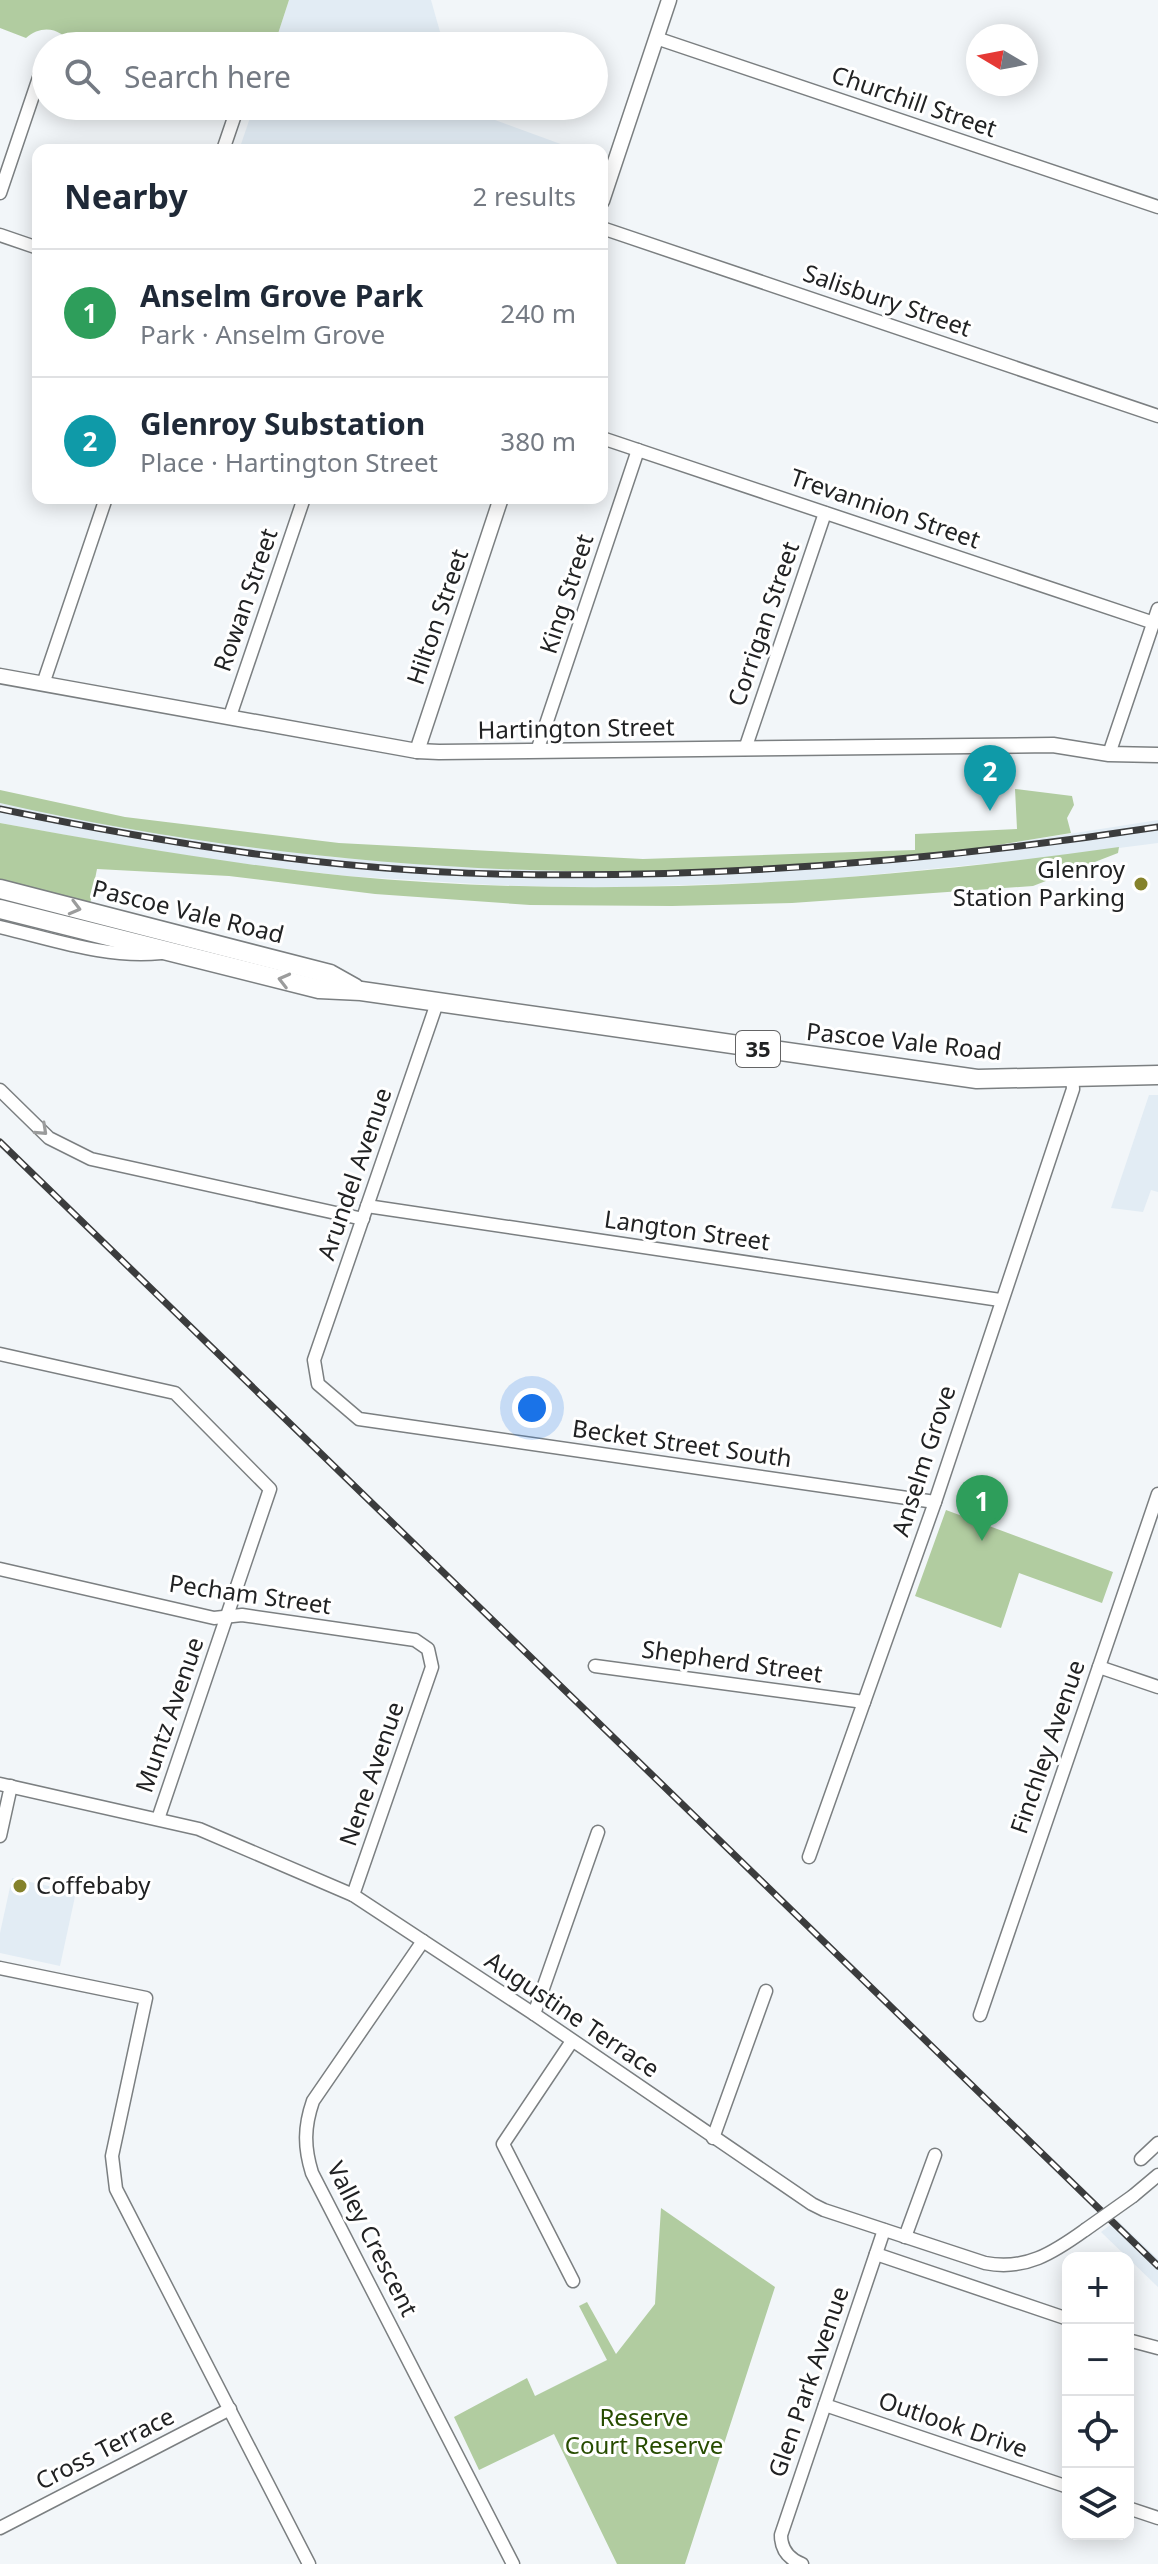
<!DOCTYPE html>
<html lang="en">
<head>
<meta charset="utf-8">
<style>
	:root { --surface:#fff; --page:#f2f2f3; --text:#1f2937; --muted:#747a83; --line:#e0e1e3; --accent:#85822b }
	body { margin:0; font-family:"Noto Sans",sans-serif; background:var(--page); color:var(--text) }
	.controls { position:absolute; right:24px; bottom:24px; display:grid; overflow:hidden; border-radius:16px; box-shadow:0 4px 20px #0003 }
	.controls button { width:72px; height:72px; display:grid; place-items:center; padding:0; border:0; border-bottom:2px solid var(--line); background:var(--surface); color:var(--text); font:40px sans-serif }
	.compass { position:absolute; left:966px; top:24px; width:72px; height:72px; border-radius:50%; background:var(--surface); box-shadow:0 4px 20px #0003; rotate:280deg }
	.you { position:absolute; left:532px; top:1408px; width:28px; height:28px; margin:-20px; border:6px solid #fff; border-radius:50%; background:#1a73e8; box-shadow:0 0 0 12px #1a73e833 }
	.badge { display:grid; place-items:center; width:52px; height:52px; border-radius:50%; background:var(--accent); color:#fff; font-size:26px; font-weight:700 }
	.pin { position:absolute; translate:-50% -66px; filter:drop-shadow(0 2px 4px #0008) }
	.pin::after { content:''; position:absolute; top:42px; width:28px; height:24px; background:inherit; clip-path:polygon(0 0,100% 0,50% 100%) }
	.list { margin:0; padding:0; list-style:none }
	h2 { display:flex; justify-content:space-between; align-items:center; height:104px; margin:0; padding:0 32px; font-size:34px }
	h2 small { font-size:26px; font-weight:400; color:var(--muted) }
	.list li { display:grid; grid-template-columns:52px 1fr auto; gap:24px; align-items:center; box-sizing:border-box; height:128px; padding:0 32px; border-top:2px solid var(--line) }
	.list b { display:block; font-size:30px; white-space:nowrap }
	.list p { margin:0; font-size:26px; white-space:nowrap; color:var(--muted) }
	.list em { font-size:26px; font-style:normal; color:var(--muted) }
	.icon { flex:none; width:44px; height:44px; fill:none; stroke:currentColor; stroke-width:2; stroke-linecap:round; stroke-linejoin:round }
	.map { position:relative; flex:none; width:1158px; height:2564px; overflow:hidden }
	.search { position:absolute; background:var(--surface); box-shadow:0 4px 20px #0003; left:32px; top:32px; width:576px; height:88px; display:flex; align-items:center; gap:20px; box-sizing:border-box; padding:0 28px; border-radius:44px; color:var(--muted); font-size:30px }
	.panel { position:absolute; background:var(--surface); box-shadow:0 4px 20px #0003; left:32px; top:144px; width:576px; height:360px; border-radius:16px }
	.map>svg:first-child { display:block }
</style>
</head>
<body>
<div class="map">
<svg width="1158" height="2564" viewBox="0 0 1158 2564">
	<rect width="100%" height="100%" fill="#f2f6f9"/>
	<g fill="#e2ecf4">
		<path d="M289 0H431L444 46H274Z"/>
		<path d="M254 106H457L577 150H239Z"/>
		<path d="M0 803 103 823 261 847 334 857 509 869 675 870 882 859 934 855 1158 820V843L1033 859 807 881 595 888 493 885 346 876 221 861 115 844 0 823Z"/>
		<path d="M1149 1095H1158V1192L1151 1190 1143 1212 1111 1208Z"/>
		<path d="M12 1878 76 1892 60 1966 0 1953V1933Z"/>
		<path d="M1117 2220 1158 2259V2287L1101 2232Z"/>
	</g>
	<g fill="#b1cca0">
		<path d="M0 0H289L274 46H72C62 28 42 24 26 38L0 28Z"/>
		<path d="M1015 789 1072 796 1074 805 1067 818 1071 833C1025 840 979 849 933 855 625 889 302 871 0 803V790L125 817 339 843 643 859 915 850V834L1017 829Z"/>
		<path d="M0 823C115 844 230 864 347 876 604 900 863 883 1119 847L1118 853 1033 886 792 903 672 906 530 905 375 894 229 876 97 869 90 904 0 881Z"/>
		<path d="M946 1510 1113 1572 1102 1603 1019 1573 1001 1628 915 1596Z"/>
		<path d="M661 2208 775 2287 685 2564H617L554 2434 479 2470 454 2417 527 2378 535 2396 607 2360 579 2306 587 2302 616 2354 655 2304Z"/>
	</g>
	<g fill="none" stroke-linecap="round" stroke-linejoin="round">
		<defs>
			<g id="minor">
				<path d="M656 38 1158 207"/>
				<path d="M223 150 238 106"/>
				<path d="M0 193 46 57"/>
				<path d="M602 228 1158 416"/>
				<path d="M0 235 38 248"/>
				<path d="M602 438 1154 623"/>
				<path d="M43 684 106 498"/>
				<path d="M230 716 304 498"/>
				<path d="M745 749 825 513"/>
				<path d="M537 751 638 450"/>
				<path d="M1109 754 1158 609"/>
				<path d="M0 927C52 939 107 959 161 953"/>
				<path d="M437 1003 314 1360 318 1384 359 1419 935 1502"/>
				<path d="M0 1090 49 1138 91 1159 363 1219"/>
				<path d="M367 1206 1000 1300"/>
				<path d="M0 1354 175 1393 270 1489 158 1819"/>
				<path d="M0 1569 214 1618 242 1615 415 1640 428 1649 432 1667 353 1895"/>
				<path d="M595 1666 864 1702"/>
				<path d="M1099 1667 1158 1687"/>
				<path d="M0 1784 199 1829 353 1895 534 2014 812 2204 824 2210 985 2263C1025 2271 1053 2253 1085 2230"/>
				<path d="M0 1836 11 1786"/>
				<path d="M809 1857 935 1502 1073 1089 1072 1076"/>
				<path d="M423 1941 313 2101C304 2127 304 2147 312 2173L513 2564"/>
				<path d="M0 1968 146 1998 112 2156 116 2189 309 2564"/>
				<path d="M534 2014 598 1832"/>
				<path d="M980 2015 1158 1494"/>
				<path d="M572 2041 503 2144 573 2281"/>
				<path d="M713 2138 766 1991"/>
				<path d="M1141 2159 1158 2143"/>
				<path d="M1133 2196 1158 2175"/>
				<path d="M905 2237 935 2155"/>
				<path d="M876 2254 1068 2319"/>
				<path d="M1128 2340 1158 2348"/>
				<path d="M825 2405 1068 2487"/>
				<path d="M1128 2508 1158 2518"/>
				<path d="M0 2528 230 2409"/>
				<path d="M802 2564C789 2559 781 2550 781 2535L884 2230"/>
			</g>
			<g id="tertiary">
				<path d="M602 201 669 0"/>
				<path d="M0 676 417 751 439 752 1053 745 1109 754 1158 755"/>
				<path d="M417 751 501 498"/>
			</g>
			<g id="primary">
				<path d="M0 889 330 974 355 988"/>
				<path d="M0 909 319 989 361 991 977 1079 1158 1075"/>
			</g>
		</defs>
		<use href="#minor" stroke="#7b7f81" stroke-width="15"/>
		<use href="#tertiary" stroke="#7b7f81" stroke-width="17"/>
		<use href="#primary" stroke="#7b7f81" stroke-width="21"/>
		<use href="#minor" stroke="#fff" stroke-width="12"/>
		<use href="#tertiary" stroke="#fff" stroke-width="14"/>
		<use href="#primary" stroke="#fff" stroke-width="18"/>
		<defs>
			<g id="rail">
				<path d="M0 809C163 843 330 870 497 874 720 879 937 861 1158 827"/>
				<path d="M0 1142 1158 2266"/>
			</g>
		</defs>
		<use href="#rail" stroke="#3b3c3d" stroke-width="7"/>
		<use href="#rail" stroke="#fff" stroke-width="4" stroke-dasharray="12" stroke-linecap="butt"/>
		<defs>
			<path id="minor-bridge" d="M1085 2230 1133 2196"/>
		</defs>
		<use href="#minor-bridge" stroke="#7b7f81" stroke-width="15" stroke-linecap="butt"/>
		<use href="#minor-bridge" stroke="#fff" stroke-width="12"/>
	</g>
	<defs><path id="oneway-chevron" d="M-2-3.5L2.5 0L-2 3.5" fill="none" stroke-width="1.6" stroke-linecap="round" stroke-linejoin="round" transform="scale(2)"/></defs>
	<g stroke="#9b9c9c">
		<use href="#oneway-chevron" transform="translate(75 908) rotate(15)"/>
		<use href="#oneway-chevron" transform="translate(284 980) rotate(-166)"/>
		<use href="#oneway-chevron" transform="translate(42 1130) rotate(43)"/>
	</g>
	<g fill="#85822b" stroke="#fff" stroke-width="3">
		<circle cx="1141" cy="884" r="8"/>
		<circle cx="20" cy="1886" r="8"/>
	</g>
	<g text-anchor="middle" stroke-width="6" stroke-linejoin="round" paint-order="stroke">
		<rect fill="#fff" stroke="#646465" stroke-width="2" x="736" y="1031" width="44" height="36" rx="6"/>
		<g font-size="22" font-weight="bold" fill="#212223">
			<text x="758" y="1057">35</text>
		</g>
		<g font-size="24" fill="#212223" stroke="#fff">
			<text transform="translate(914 102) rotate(19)" y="8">Churchill Street</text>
			<text transform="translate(887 301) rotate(19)" y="8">Salisbury Street</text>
			<text transform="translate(885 509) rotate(19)" y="8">Trevannion Street</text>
			<text transform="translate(567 594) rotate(-72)" y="8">King Street</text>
			<text transform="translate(246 600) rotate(-71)" y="8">Rowan Street</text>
			<text transform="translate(438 617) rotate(-71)" y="8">Hilton Street</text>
			<text transform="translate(764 624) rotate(-71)" y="8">Corrigan Street</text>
			<text transform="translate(576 729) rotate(-1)" y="8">Hartington Street</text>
			<text transform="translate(188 912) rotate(14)" y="8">Pascoe Vale Road</text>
			<text transform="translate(904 1042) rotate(6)" y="8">Pascoe Vale Road</text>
			<text transform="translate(355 1174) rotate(-71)" y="8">Arundel Avenue</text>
			<text transform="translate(687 1231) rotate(8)" y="8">Langton Street</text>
			<text transform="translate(682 1444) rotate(8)" y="8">Becket Street South</text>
			<text transform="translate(924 1461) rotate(-72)" y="8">Anselm Grove</text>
			<text transform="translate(250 1595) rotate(8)" y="8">Pecham Street</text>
			<text transform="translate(732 1662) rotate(8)" y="8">Shepherd Street</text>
			<text transform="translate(170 1715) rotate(-71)" y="8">Muntz Avenue</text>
			<text transform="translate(1048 1747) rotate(-71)" y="8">Finchley Avenue</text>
			<text transform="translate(372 1774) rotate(-71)" y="8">Nene Avenue</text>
			<text transform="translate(572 2015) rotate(34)" y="8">Augustine Terrace</text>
			<text transform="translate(372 2239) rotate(63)" y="8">Valley Crescent</text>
			<text transform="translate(809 2382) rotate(-71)" y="8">Glen Park Avenue</text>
			<text transform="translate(953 2425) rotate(19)" y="8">Outlook Drive</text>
			<text transform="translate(105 2449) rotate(-27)" y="8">Cross Terrace</text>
		</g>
		<g font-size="24" fill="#212223" stroke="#fff" text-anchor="end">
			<text x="1125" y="878">Glenroy<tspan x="1125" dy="28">Station Parking</tspan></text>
			<text x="36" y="1894" text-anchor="start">Coffebaby</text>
		</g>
		<g font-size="24" fill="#274c00" stroke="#fff">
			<text x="644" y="2426">Reserve<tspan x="644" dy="28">Court Reserve</tspan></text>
		</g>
	</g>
</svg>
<div class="controls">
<button>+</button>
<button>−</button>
<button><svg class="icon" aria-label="locate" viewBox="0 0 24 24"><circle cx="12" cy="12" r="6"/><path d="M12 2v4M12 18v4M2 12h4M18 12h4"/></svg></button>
<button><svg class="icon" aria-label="layers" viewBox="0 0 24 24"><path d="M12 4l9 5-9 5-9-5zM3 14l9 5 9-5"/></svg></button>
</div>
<svg class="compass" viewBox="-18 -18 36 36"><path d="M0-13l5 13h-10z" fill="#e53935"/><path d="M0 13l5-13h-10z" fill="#747a83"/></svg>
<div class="you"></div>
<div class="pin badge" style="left:982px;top:1541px;background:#2e9e5b">1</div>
<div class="pin badge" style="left:990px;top:811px;background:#0f9aa8">2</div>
<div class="search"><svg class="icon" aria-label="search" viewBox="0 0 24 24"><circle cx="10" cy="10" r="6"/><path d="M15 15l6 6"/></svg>Search here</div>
<section class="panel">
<h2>Nearby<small>2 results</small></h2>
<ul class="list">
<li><span class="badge" style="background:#2e9e5b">1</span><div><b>Anselm Grove Park</b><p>Park · Anselm Grove</p></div><em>240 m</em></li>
<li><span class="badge" style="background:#0f9aa8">2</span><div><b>Glenroy Substation</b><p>Place · Hartington Street</p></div><em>380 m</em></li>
</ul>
</section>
</div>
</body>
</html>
